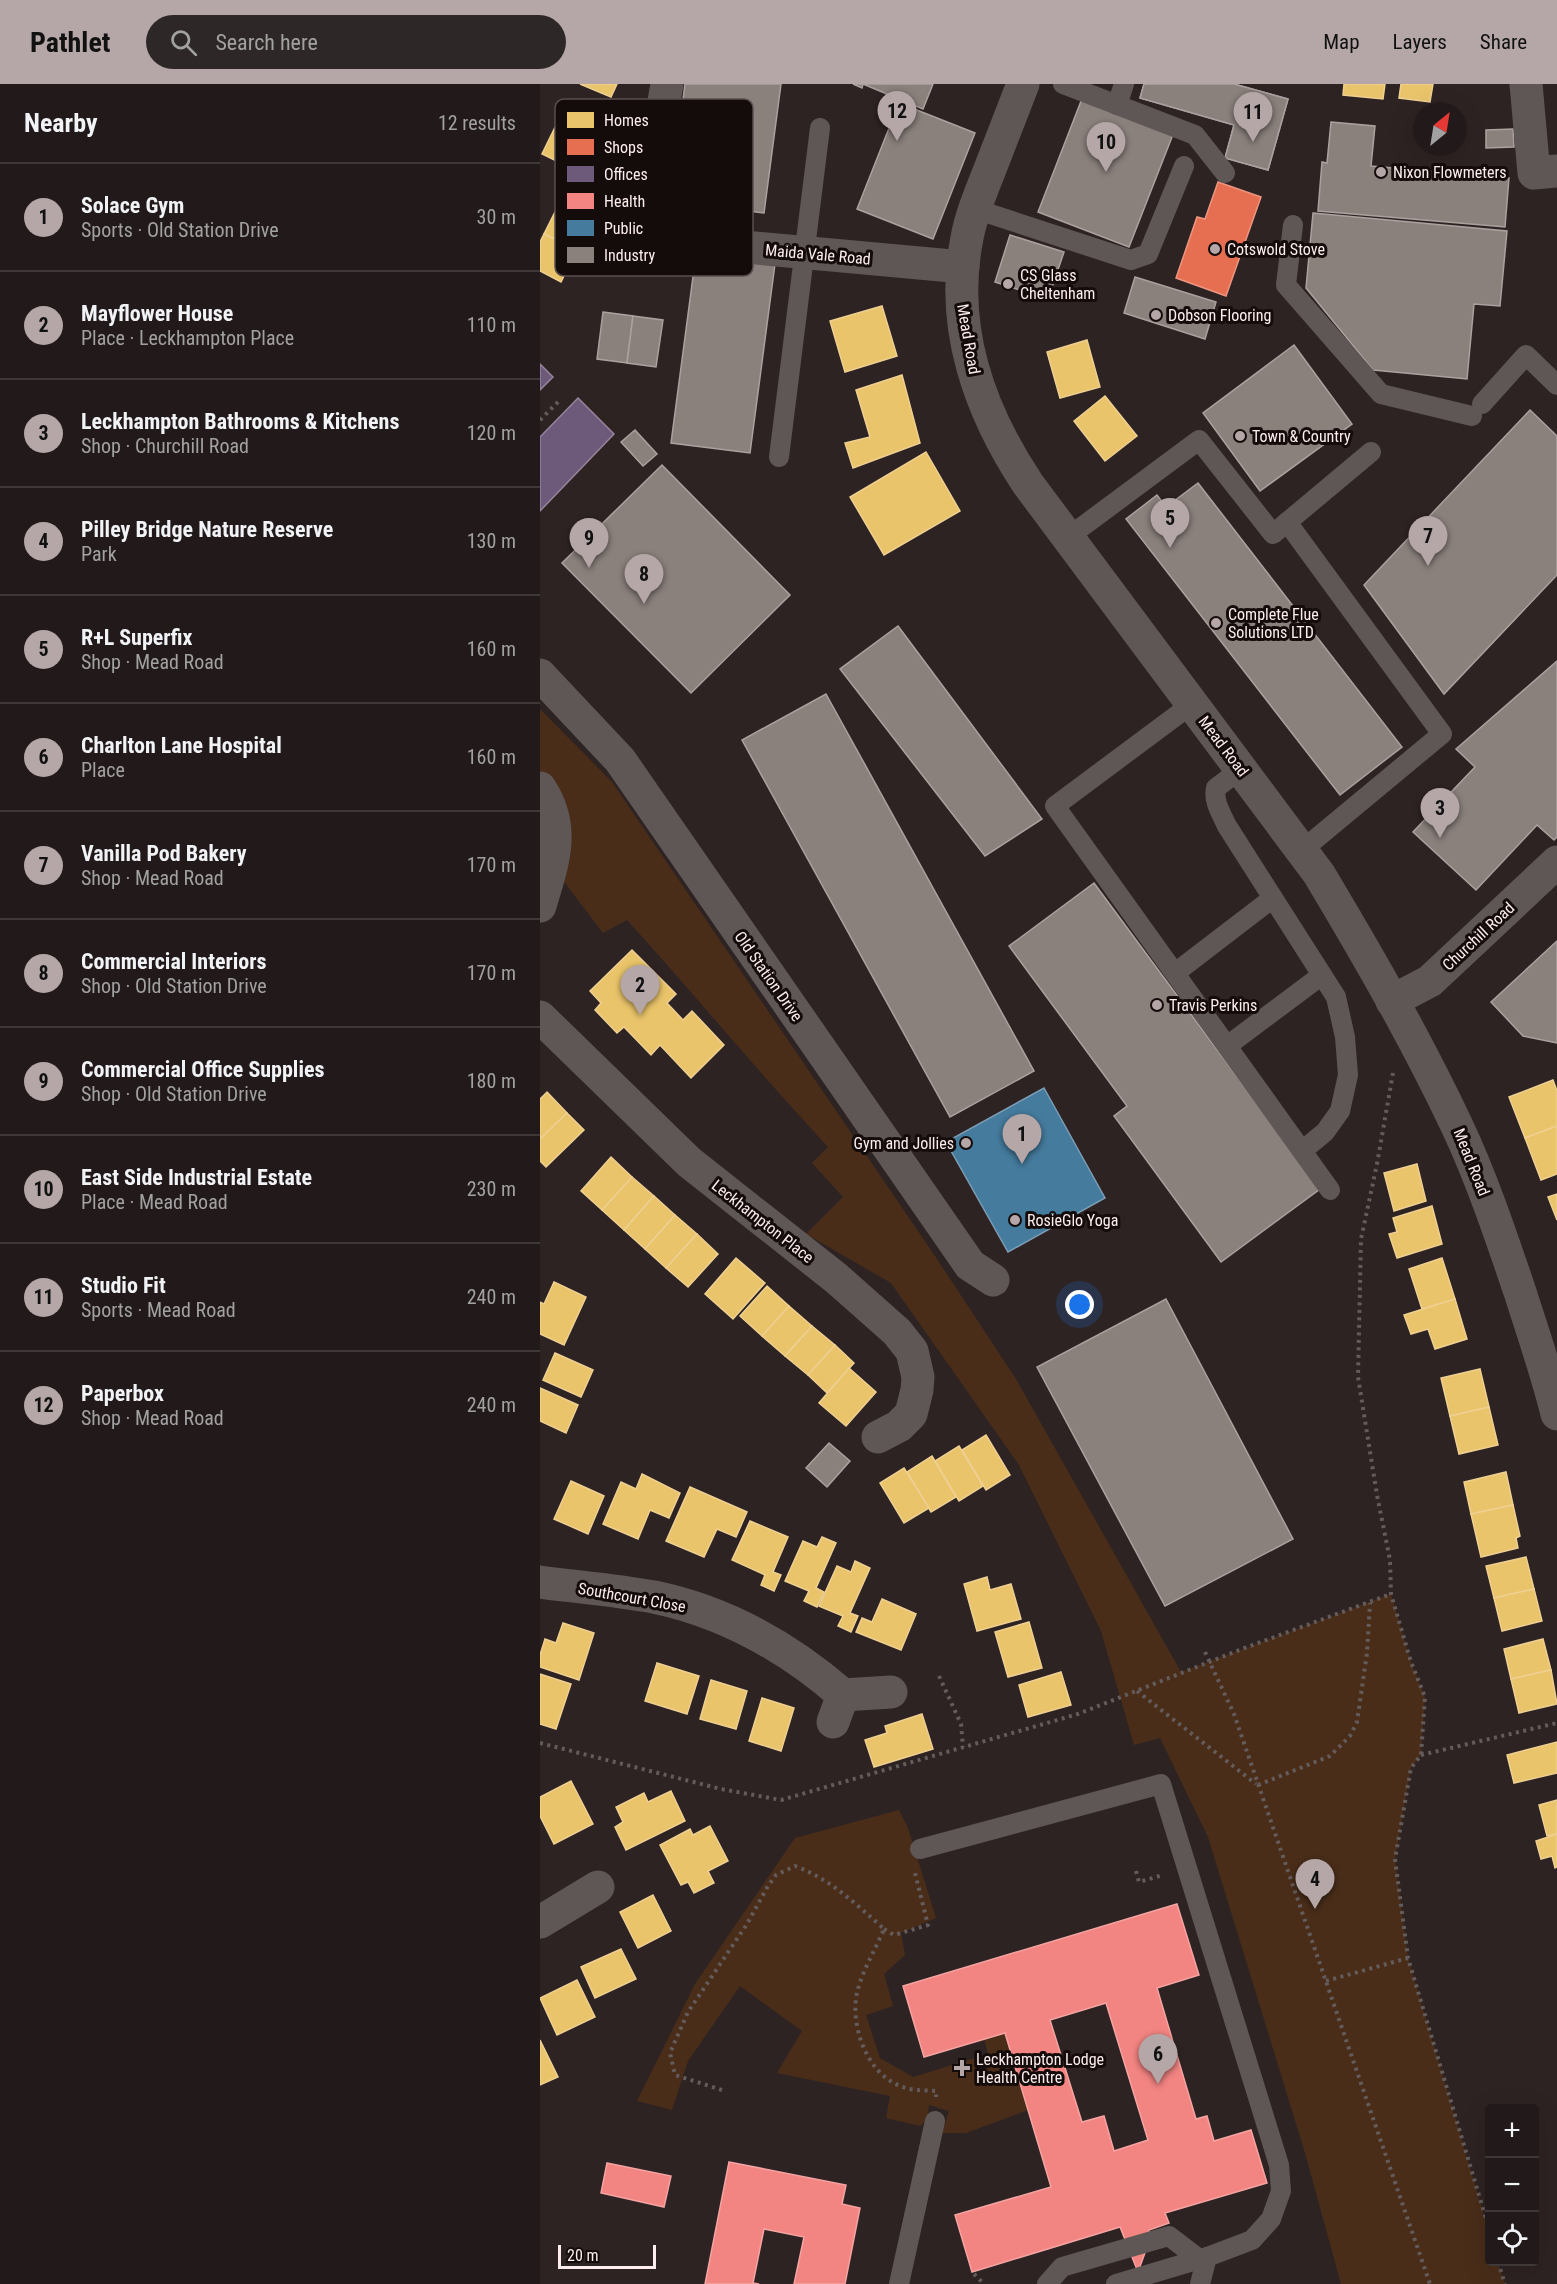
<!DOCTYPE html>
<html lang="en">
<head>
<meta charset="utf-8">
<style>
	:root { --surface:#221a1a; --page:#2e2727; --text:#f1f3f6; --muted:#a2a1a2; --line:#3f3839; --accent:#b5a6a7 }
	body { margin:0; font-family:"Roboto Condensed",sans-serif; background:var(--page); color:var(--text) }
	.controls { position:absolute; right:18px; bottom:18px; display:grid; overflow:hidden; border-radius:6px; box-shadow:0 6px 24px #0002 }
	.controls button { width:54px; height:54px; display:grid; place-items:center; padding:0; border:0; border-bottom:2px solid var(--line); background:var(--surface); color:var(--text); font:30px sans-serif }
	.compass { position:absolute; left:873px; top:18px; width:54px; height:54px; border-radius:50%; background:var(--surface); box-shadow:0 6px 24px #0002; rotate:30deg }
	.scale { position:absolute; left:18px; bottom:15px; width:98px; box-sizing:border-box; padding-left:6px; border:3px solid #fdedee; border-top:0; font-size:16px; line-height:21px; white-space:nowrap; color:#fdedee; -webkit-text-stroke:4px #140b0b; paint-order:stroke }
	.you { position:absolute; left:540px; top:1221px; width:21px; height:21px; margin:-15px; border:4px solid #fff; border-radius:50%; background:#1a73e8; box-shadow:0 0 0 9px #1a73e833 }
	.badge { display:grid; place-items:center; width:39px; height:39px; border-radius:50%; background:var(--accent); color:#111; font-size:20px; font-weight:700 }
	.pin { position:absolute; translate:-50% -50px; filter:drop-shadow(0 2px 3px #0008) }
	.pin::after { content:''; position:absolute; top:32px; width:21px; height:18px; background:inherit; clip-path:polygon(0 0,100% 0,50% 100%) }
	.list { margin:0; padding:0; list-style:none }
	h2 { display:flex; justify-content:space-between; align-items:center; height:78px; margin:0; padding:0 24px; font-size:26px }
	h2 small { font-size:20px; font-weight:400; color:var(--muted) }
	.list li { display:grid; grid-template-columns:39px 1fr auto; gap:18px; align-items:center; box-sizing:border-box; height:108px; padding:0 24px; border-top:2px solid var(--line) }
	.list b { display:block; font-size:22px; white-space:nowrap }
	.list p { margin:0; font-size:20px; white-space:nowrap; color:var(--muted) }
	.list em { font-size:20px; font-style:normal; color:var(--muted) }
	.icon { flex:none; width:33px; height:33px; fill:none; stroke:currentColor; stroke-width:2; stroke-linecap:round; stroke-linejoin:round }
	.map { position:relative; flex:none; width:1017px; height:2200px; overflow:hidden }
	header { display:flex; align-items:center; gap:36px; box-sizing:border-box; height:84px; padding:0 30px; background:var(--accent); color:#111 }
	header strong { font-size:28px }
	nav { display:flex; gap:33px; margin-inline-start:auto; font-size:21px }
	.search { width:420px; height:54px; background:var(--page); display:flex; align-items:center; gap:15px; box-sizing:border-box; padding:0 21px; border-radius:33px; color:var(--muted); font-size:22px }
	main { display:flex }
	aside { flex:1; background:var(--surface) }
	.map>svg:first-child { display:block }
</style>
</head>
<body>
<header>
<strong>Pathlet</strong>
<div class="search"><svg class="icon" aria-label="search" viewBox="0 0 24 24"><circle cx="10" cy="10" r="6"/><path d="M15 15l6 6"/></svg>Search here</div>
<nav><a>Map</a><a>Layers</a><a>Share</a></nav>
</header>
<main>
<aside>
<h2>Nearby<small>12 results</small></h2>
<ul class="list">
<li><span class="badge">1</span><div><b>Solace Gym</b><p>Sports · Old Station Drive</p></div><em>30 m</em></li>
<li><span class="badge">2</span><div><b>Mayflower House</b><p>Place · Leckhampton Place</p></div><em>110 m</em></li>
<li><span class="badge">3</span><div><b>Leckhampton Bathrooms &amp; Kitchens</b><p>Shop · Churchill Road</p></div><em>120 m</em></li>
<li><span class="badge">4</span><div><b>Pilley Bridge Nature Reserve</b><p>Park</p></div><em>130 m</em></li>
<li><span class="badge">5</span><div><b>R+L Superfix</b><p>Shop · Mead Road</p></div><em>160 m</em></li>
<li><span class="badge">6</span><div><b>Charlton Lane Hospital</b><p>Place</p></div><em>160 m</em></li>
<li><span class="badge">7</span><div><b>Vanilla Pod Bakery</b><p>Shop · Mead Road</p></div><em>170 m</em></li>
<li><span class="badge">8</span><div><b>Commercial Interiors</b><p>Shop · Old Station Drive</p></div><em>170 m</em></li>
<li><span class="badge">9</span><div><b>Commercial Office Supplies</b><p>Shop · Old Station Drive</p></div><em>180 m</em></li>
<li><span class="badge">10</span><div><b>East Side Industrial Estate</b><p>Place · Mead Road</p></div><em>230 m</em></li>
<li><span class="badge">11</span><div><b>Studio Fit</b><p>Sports · Mead Road</p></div><em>240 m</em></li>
<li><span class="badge">12</span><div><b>Paperbox</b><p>Shop · Mead Road</p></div><em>240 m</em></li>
</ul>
</aside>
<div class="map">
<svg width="1017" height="2200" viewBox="0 0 1017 2200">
	<rect width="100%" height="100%" fill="#2e2323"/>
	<g fill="#492d19">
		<path d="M0 625 72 698 395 1172 476 1295 641 1588 851 1510 871 1578 885 1613 881 1671 871 1684 855 1775 868 1874 949 2148 950 2178H958L965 2200H801L765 2069 668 1753 620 1654 594 1661 561 1547 479 1381 351 1199 266 1150 303 1113 272 1079 288 1063C219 989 155 911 87 836L63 849 15 786 0 699Z"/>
		<path d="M359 1726 368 1744 396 1834 361 1849 365 1871 344 1890 353 1922 326 1931 340 1974 373 1993 448 1970 444 1955 465 1949 488 2026 426 2049H402L409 2027 389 2021C388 2030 388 2036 380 2042L346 2034 350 2012 237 1989 262 1947 200 1902 148 1977 132 2026 97 2017 155 1900 255 1754Z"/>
	</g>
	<g fill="#e9c46a" stroke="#efd092" stroke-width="1.5">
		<path d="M40 0H77L71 13Z"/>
		<path d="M804 0H845L843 15 803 11Z"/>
		<path d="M861 0H893L890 18 859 14Z"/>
		<path d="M25 23 59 40 50 59 61 65 47 92 2 70Z"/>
		<path d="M19 120 52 137 48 143 57 148 46 170 4 150Z"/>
		<path d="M4 150 46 170 36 190 27 186 21 198 0 187V158Z"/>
		<path d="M342 222 357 272 305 288 290 237Z"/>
		<path d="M547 256 560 303 520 314 507 268Z"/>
		<path d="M362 291 380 359 313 384 305 359 330 353 316 306Z"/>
		<path d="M565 312 597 352 565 377 534 337Z"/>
		<path d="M386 368 420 427 344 471 310 413Z"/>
		<path d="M92 866 136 910 127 919 143 936 152 927 184 961 151 994 120 961 111 971 84 943 77 949 55 926 61 919 50 907Z"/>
		<path d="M1013 996 1017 1007V1042L985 1054 969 1013Z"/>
		<path d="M7 1008 27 1029 0 1055V1015Z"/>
		<path d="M27 1029 44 1046 6 1083 0 1077V1055Z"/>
		<path d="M1017 1042V1090L1001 1096 985 1054Z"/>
		<path d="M71 1073 92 1093 62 1126 41 1107Z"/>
		<path d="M877 1080 886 1117 854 1127 844 1089Z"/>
		<path d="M92 1093 114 1112 84 1146 62 1126Z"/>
		<path d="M1017 1110V1136L1008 1113Z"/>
		<path d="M114 1112 135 1131 105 1165 84 1146Z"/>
		<path d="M892 1122 902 1160 857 1174 849 1150 857 1148 853 1134Z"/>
		<path d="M135 1131 157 1150 126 1184 105 1165Z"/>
		<path d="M157 1150 178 1170 148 1203 126 1184Z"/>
		<path d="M196 1174 225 1199 193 1235 165 1210Z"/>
		<path d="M902 1174 915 1215 882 1225 869 1185Z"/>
		<path d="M14 1198 46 1213 24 1261 0 1250V1218L4 1220Z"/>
		<path d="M227 1202 249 1222 222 1252 200 1232Z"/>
		<path d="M915 1215 927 1255 895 1265 888 1245 871 1250 864 1231Z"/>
		<path d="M249 1222 272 1242 245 1272 222 1252Z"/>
		<path d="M272 1242 295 1261 268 1291 245 1272Z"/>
		<path d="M295 1261 314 1279 287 1309 268 1291Z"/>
		<path d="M15 1269 53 1286 41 1313 3 1296Z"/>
		<path d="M309 1284 336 1308 306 1342 279 1319Z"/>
		<path d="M940 1285 949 1323 910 1332 901 1294Z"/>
		<path d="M0 1304 38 1321 26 1349 0 1337Z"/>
		<path d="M949 1323 958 1361 919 1370 910 1332Z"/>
		<path d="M446 1351 470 1391 446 1406 422 1366Z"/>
		<path d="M419 1362 443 1402 419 1417 395 1377Z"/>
		<path d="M392 1372 416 1413 391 1428 367 1388Z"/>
		<path d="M364 1384 389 1424 364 1439 340 1399Z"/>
		<path d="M966 1388 973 1421 931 1430 924 1398Z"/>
		<path d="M102 1390 140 1409 129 1434 110 1426 98 1455 63 1440 81 1398 96 1405Z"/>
		<path d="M31 1397 64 1412 48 1450 14 1435Z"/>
		<path d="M150 1403 207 1428 196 1453 177 1445 164 1473 126 1457Z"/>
		<path d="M973 1421 980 1452 976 1454 978 1464 941 1473 931 1430Z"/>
		<path d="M210 1437 248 1453 233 1488 241 1491 234 1507 221 1501 225 1491 192 1476Z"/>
		<path d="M282 1453 296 1459 276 1504 284 1508 277 1523 264 1517 269 1507 245 1497 263 1457 277 1463Z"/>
		<path d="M986 1473 994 1505 954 1514 946 1482Z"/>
		<path d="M315 1477 330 1484 310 1529 318 1532 311 1548 298 1542 303 1532 279 1522 297 1482 311 1488Z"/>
		<path d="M447 1493 450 1506 471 1500 481 1535 437 1547 424 1500Z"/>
		<path d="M994 1505 1002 1537 962 1547 954 1514Z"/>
		<path d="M342 1515 376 1530 361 1566 316 1548 322 1534 332 1538Z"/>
		<path d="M489 1538 502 1584 468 1593 455 1548Z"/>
		<path d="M23 1539 54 1549 39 1596 0 1583V1571L5 1555 16 1559Z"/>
		<path d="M1003 1555 1011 1586 971 1595 964 1565Z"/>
		<path d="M117 1579 159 1592 147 1630 105 1617Z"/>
		<path d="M1011 1586 1017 1620 979 1629 971 1595Z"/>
		<path d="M521 1588 531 1621 488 1633 479 1601Z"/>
		<path d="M0 1590 31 1600 16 1645 0 1640Z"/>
		<path d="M171 1596 207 1607 196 1645 160 1635Z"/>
		<path d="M222 1614 254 1624 241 1667 209 1657Z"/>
		<path d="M382 1630 393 1665 334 1683 325 1656 347 1649 345 1642Z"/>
		<path d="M1017 1658V1689L974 1699 967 1671Z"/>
		<path d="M31 1697 53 1740 14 1760 0 1732V1713Z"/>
		<path d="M131 1707 145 1737 86 1766 75 1743 83 1738 76 1723 104 1709 108 1718Z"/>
		<path d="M1017 1716V1750L1007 1752 999 1721Z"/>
		<path d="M170 1742 188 1777 168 1787 174 1799 154 1809 148 1798 141 1801 120 1761 150 1745 153 1751Z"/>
		<path d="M1017 1750V1783L1015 1784 1012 1772 1001 1775 996 1757Z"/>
		<path d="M113 1811 131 1847 98 1864 80 1828Z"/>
		<path d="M81 1865 96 1895 55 1914 41 1883Z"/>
		<path d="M37 1896 55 1933 17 1951 0 1914Z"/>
		<path d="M0 1956 18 1993 0 2001Z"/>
	</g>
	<path fill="#e76f51" stroke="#ee9580" stroke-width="1.5" d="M678 98 721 113 686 212 636 194 657 133 665 135Z"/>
	<g fill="#6d597a" stroke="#98859d" stroke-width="1.5">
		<path d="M0 280 13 293 0 306Z"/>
		<path d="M38 314 74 350 0 427V353Z"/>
	</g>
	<g fill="#f28482" stroke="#f5a4a2" stroke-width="1.5" fill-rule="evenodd">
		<path d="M637 1820 659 1891 617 1904 656 2035 667 2032 674 2057 711 2046 727 2099 625 2129 629 2139 609 2146 606 2166 598 2188 580 2143 432 2188 415 2131 511 2103 465 1949 384 1973 363 1902ZM566 1919 608 2056 574 2067 564 2032 542 2038 510 1936Z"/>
		<path d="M189 2078 306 2101 302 2120 320 2124 305 2200H254L264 2153 224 2145 213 2199 219 2200H165Z"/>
		<path d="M67 2079 131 2092 124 2123 61 2109Z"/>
	</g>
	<g fill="#457b9d" stroke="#7c9db5" stroke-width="1.5">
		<path d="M604 0H694L748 15 728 86 685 74 694 41 600 14Z"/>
		<path d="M504 1004 565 1114 468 1168 406 1058Z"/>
	</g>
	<g fill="#8a817c" stroke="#aca19e" stroke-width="1.5">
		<path d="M145 0H241L224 129 130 117Z"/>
		<path d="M313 0H393L383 25 323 0 322 4Z"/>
		<path d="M604 0H694L748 15 728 86 685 74 694 41 600 14Z"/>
		<path d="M543 12 634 48 589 163 498 128Z"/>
		<path d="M359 19 435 49 393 155 317 125Z"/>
		<path d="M791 38 835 42 831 82 969 94 965 143 778 127 782 78 787 79Z"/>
		<path d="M973 45 974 63 946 64V46Z"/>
		<path d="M773 129 967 147 960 222 934 220 927 295 833 286 766 204Z"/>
		<path d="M470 151 524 168 508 215 455 198Z"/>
		<path d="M156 170 235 180 210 369 131 359Z"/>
		<path d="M595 193 676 218 665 255 584 229Z"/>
		<path d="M63 228 93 232 87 279 57 275Z"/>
		<path d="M93 232 123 236 116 283 87 279Z"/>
		<path d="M754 261 812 340 720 407 663 329Z"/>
		<path d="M990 326 1017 352V491L904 610 824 501Z"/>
		<path d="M95 346 117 370 103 382 81 358Z"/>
		<path d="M122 381 250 511 151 609 22 479Z"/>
		<path d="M658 399 862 663 800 711 586 435 617 411 626 423Z"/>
		<path d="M358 542 502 735 445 772 300 585Z"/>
		<path d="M1017 577V753L1014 756 997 741 936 806 873 748 935 683 916 665Z"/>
		<path d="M286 610 494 987 410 1033 202 656Z"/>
		<path d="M554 799 780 1105 681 1178 574 1032 587 1022 469 862Z"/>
		<path d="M1017 857V959L983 952 951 918Z"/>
		<path d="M626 1215 753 1455 625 1522 497 1283Z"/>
		<path d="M289 1359 310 1377 287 1403 266 1384Z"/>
	</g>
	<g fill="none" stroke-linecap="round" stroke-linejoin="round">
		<g stroke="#645b5b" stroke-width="4" stroke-dasharray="3 4.5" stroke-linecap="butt">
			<path d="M0 336 21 315"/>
			<path d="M853 989 837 1080 821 1155 818 1293 837 1411 850 1476 851 1510 871 1578 885 1613 881 1671 871 1684 855 1775 868 1874 950 2148"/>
			<path d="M665 1568 694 1630 890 2200"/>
			<path d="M399 1592 421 1640 423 1663"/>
			<path d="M597 1607 716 1700"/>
			<path d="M0 1659 181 1705 241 1716 538 1630 702 1565 851 1510"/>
			<path d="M881 1671 1017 1639"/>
			<path d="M718 1701 790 1672 810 1652 817 1638 827 1569 830 1519"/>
			<path d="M596 1787 599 1798 623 1791"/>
			<path d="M344 1845 354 1851 388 1841 375 1789"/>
			<path d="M786 1897 868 1874"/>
			<path d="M182 2006 135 1991 130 1969 148 1928 207 1840 228 1802 236 1791 255 1782C290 1795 316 1820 344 1845 335 1867 320 1890 316 1914 312 1948 329 1992 363 2003 373 2007 385 2006 396 2007V2013"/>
			<path d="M958 2178 965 2200"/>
			<path d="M434 2190 444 2200"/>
		</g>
		<g stroke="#5f5656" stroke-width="20">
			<path d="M523 0 655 51 685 89"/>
			<path d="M577 21 584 0"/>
			<path d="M435 125 591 176 608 170 644 82"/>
			<path d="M753 141 746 201 841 310 932 332"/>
			<path d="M942 320 986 271 1017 301"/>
			<path d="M239 373 280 44"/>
			<path d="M747 438 902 650 761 767"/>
			<path d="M527 454 659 356 733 450 831 368"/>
			<path d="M652 620 515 722 790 1106"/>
			<path d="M701 685 676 704C673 717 681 729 687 742L796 913 805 953 808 991 800 1027 785 1048 762 1067"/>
			<path d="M635 889 733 814"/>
			<path d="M687 962 782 891"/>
			<path d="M380 1765 621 1700 739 2081 741 2107 731 2135 712 2156 667 2173 576 2200"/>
			<path d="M359 2200 395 2037"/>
			<path d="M507 2200 522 2183 629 2152 659 2175"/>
			<path d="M660 2200 667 2173"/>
		</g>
		<g stroke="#5f5656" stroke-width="33">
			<path d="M127 0 105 128C105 160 124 161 150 158L423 183"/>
			<path d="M483 0C472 28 461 57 450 85 441 108 431 131 427 154 409 243 440 328 488 400L779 790C828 872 876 955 917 1042 942 1095 961 1152 980 1208 993 1249 1007 1289 1017 1330"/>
			<path d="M986 0 994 89 1017 87"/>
			<path d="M0 591 80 676 430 1181 453 1196"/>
			<path d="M0 704C27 745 12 780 0 822"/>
			<path d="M852 917 890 897 1017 778"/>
			<path d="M0 933 149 1078 296 1194 357 1248 372 1267 378 1293 377 1306 371 1330 359 1342 338 1353"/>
			<path d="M0 1498C38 1503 76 1506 114 1513 186 1528 248 1563 303 1611L351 1608"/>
			<path d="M293 1638 303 1611"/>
			<path d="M0 1838 58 1803"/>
		</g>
	</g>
	<g fill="#b5a6a7" stroke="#140b0b" stroke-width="2">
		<circle cx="841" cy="88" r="6"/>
		<circle cx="675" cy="165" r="6"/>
		<circle cx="468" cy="200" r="6"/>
		<circle cx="616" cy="231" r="6"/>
		<circle cx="700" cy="352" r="6"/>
		<circle cx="676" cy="539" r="6"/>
		<circle cx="617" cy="921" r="6"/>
		<circle cx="426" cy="1059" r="6"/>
		<circle cx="475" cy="1136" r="6"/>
		<path d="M419 1975h6v6h6v6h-6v6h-6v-6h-6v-6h6z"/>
	</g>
	<g text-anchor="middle" stroke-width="6" stroke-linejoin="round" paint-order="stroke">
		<g font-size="16" fill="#fdedee" stroke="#140b0b" text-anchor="start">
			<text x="853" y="94">Nixon Flowmeters</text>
			<text x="687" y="171">Cotswold Stove</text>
			<text x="480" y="197">CS Glass<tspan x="480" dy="18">Cheltenham</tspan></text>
			<text x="628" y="237">Dobson Flooring</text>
			<text x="712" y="358">Town &amp; Country</text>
			<text x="688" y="536">Complete Flue<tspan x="688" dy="18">Solutions LTD</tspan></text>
			<text x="629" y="927">Travis Perkins</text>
			<text x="414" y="1065" text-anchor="end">Gym and Jollies</text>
			<text x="487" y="1142">RosieGlo Yoga</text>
			<text x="436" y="1981">Leckhampton Lodge<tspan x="436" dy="18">Health Centre</tspan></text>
		</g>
		<g font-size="16" fill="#fdedee" stroke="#140b0b">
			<text transform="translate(278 170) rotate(5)" y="6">Maida Vale Road</text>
			<text transform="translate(429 255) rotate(80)" y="6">Mead Road</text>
			<text transform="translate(684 662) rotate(53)" y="6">Mead Road</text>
			<text transform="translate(938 852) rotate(-43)" y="6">Churchill Road</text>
			<text transform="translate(229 892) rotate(55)" y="6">Old Station Drive</text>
			<text transform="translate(932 1078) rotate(68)" y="6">Mead Road</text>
			<text transform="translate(223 1137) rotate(38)" y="6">Leckhampton Place</text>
			<text transform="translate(92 1513) rotate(10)" y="6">Southcourt Close</text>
		</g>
	</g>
	<rect x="15" y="15" width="198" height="177" rx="9" fill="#140b0b" stroke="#5a4f4f" stroke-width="1.5"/>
	<rect x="27" y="28" width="27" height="16" fill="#e9c46a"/>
	<rect x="27" y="55" width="27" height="16" fill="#e76f51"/>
	<rect x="27" y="82" width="27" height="16" fill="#6d597a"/>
	<rect x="27" y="109" width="27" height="16" fill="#f28482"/>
	<rect x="27" y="136" width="27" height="16" fill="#457b9d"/>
	<rect x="27" y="163" width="27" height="16" fill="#8a817c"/>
	<g font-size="16" fill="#fdedee">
		<text x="64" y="42">Homes</text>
		<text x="64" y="69">Shops</text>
		<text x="64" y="96">Offices</text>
		<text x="64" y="123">Health</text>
		<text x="64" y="150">Public</text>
		<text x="64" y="177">Industry</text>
	</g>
</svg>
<div class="controls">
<button>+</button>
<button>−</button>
<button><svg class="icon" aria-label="locate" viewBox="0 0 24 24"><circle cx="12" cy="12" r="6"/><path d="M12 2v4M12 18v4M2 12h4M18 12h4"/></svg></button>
</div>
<svg class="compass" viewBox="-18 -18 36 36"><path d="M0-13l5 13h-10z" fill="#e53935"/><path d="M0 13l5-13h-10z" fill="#a2a1a2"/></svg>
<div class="scale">20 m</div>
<div class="you"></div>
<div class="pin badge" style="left:482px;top:1080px">1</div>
<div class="pin badge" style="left:100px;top:931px">2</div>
<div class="pin badge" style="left:900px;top:754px">3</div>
<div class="pin badge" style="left:775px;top:1825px">4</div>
<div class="pin badge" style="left:630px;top:464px">5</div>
<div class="pin badge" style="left:618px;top:2000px">6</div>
<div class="pin badge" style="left:888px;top:482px">7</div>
<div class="pin badge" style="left:104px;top:520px">8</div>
<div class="pin badge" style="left:49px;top:484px">9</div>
<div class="pin badge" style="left:566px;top:88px">10</div>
<div class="pin badge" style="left:713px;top:58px">11</div>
<div class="pin badge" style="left:357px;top:57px">12</div>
</div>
</main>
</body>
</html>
